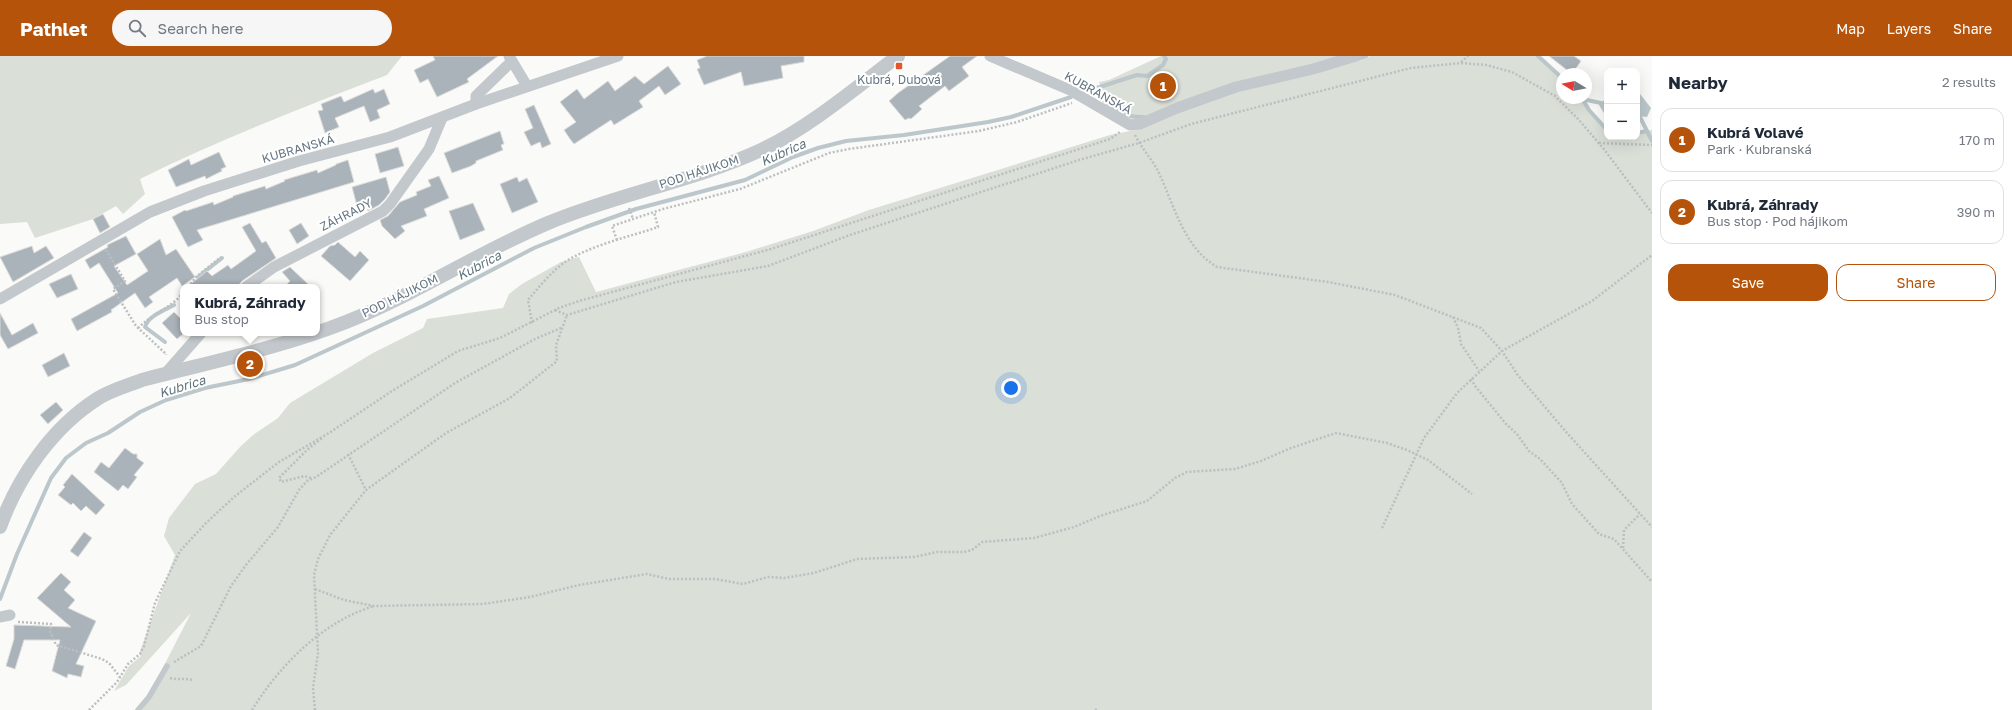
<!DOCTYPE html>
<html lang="en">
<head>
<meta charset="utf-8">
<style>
	:root { --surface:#fff; --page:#f6f6f7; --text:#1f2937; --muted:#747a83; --line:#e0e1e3; --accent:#b45309 }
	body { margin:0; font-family:"Golos Text",sans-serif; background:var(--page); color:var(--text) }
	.controls { position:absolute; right:12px; top:12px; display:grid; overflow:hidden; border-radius:8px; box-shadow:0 4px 16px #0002 }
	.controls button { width:36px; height:36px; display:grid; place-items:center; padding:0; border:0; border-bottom:1px solid var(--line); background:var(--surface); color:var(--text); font:20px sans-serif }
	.compass { position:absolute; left:1556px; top:12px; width:36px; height:36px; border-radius:50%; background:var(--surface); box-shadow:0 4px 16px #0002; rotate:280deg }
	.you { position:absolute; left:1011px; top:332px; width:14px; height:14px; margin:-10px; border:3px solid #fff; border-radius:50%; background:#1a73e8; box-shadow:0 0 0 6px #1a73e833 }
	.badge { display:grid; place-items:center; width:26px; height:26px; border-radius:50%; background:var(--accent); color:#fff; font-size:13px; font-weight:700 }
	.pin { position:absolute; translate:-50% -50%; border:2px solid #fff; box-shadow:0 1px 4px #0006 }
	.popup { position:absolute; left:180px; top:228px; width:140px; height:52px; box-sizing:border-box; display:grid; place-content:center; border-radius:8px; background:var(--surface); filter:drop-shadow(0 1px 3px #0005); font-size:13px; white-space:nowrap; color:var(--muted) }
	.popup b { font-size:15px; color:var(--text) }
	.popup::after { content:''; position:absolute; left:50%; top:100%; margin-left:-8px; border:8px solid transparent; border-top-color:var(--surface) }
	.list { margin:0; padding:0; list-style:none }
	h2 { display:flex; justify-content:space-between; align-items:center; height:52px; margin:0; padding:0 16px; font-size:17px }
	h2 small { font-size:13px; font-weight:400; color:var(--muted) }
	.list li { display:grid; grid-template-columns:26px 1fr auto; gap:12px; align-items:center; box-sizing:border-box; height:64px; margin:0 8px 8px; padding:0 8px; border:1px solid var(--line); border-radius:12px }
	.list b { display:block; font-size:15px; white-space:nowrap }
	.list p { margin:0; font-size:13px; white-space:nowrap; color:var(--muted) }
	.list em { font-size:13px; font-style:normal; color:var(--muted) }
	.actions { display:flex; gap:8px; padding:12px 16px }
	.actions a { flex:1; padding:9px 0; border:1px solid var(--accent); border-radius:12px; text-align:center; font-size:14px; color:var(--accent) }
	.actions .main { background:var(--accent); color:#fff }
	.icon { flex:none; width:22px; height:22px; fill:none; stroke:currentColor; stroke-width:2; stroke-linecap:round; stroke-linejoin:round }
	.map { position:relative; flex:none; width:1652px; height:654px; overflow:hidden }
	header { display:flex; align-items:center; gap:24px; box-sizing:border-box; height:56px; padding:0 20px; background:var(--accent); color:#fff }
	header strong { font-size:19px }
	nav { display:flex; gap:22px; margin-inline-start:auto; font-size:14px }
	.search { width:280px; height:36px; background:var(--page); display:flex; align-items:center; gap:10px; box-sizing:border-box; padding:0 14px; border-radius:22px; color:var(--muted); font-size:15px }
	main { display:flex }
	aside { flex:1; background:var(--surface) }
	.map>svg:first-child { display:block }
</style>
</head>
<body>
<header>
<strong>Pathlet</strong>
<div class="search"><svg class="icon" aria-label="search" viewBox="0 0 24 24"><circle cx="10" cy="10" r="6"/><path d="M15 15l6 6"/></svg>Search here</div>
<nav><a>Map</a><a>Layers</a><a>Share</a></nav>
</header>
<main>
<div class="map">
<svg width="1652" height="654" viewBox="0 0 1652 654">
	<rect width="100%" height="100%" fill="#fafaf8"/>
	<g fill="#dadfd7">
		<path d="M0 0H402L387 19C304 51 221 83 140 123L145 138 123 158 116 150 93 163 35 182 27 166 0 168Z"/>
		<path d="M1161 0H1343L1149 62 1128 64 1110 55 1099 26 1109 24Z"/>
		<path d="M1370 0H1539L1562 22V42H1580L1588 55 1607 74V81H1637V76L1652 74V654H135L142 648 153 631 191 557 126 629 114 635 129 610 141 600 139 598 175 499 164 480 169 462 195 428 216 418 240 391 253 379 278 362 290 347 373 297 423 272 427 263 503 252 509 238 522 228 561 206 579 201 596 236 746 196 813 175 869 154 1110 79 1135 74 1216 41 1314 17Z"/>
	</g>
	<g fill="#bbc7cb">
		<path d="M1637 34 1651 52 1647 61 1637 60Z"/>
		<path d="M1607 41V62L1599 49Z"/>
	</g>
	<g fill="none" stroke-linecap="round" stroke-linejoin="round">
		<g stroke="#bbc7cb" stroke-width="4">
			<path d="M1538 0 1562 22"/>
			<path d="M1356 3 1366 0"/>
			<path d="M1094 32C1106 50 1122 62 1144 61"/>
			<path d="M1087 35 1137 19 1147 20 1163 9 1166 3 1164 0"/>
			<path d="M1582 43 1601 47"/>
			<path d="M1583 44 1589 54 1607 74"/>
			<path d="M1640 61 1652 85"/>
			<path d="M1637 77 1647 75"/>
			<path d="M198 221 222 202"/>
			<path d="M165 286 145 271C148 260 165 254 174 249"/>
			<path d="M0 543 17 498 51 422 66 402 86 387 108 377 140 356 166 344 205 332 249 323 295 309 423 250 534 192 586 171 636 153 745 124 793 101 818 92 846 85 904 79 988 66 1011 61 1071 41"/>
		</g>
	</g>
	<g fill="#aab3b9" stroke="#dcdcda">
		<path d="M433 0H498L467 23 469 26 437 41 428 23 420 27 414 14 435 4Z"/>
		<path d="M707 0H804V6L781 10 783 22 744 30 741 16 704 29 697 13 700 12 697 4Z"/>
		<path d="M950 0H977L962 11 969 20 949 35 945 30 919 50 922 53 911 63 909 62 905 64 889 45 898 37Z"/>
		<path d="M1549 0H1574L1581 5 1572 18Z"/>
		<path d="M668 10 681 28 665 39 659 30 639 45 643 51 614 69 611 64 574 88 570 83 564 74 576 66 560 46 577 33 584 43 608 25 615 35 635 20 644 28Z"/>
		<path d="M373 33 375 37 384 33 390 48 377 54 380 62 370 66 364 50 335 62 339 71 325 77 318 55 323 54 321 48 341 40 344 46Z"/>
		<path d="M534 49 551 88 542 92 540 86 531 90 524 76 533 72 525 53Z"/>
		<path d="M500 75 504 88 501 89 503 94 476 105V107L471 110 452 117 444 97Z"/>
		<path d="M398 91 404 110 380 117 375 98Z"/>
		<path d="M219 96 226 111 221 113 222 115 206 123 205 120 176 131 168 114 189 103 191 109Z"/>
		<path d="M348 104 354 126 197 174 203 184 188 191 172 161 185 154 186 155 213 146 214 149 233 141V140L265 130 266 133 285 125 284 124 317 114 318 117 336 109V108Z"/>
		<path d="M439 120 449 142 424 153 427 160 401 170 405 175 395 183 382 170 380 164 388 160 400 146 417 139 416 136 431 130 428 124Z"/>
		<path d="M386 121 390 136 385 143 379 149 368 155 367 150H357L352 131Z"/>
		<path d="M517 121 519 126 527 122 538 146 512 157 500 128Z"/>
		<path d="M473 147 485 174 460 184 449 155Z"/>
		<path d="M103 158 110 171 100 177 93 163Z"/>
		<path d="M250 167 262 187 266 185 276 202 242 225 237 231H187L207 215 212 220 228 209 231 213 256 195 242 171Z"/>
		<path d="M301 167 309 180 297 188 289 174Z"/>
		<path d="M126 180 136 198 114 210 127 229 148 215 137 198 160 183 166 199 176 193 195 221 182 230 177 222 149 241 153 246 145 252 135 237 111 254 112 256 77 275 71 263 118 237 99 207 90 213 85 204 108 191 107 189Z"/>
		<path d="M338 186 355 201 360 195 369 204 350 225 321 200 330 190 335 189Z"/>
		<path d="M32 190 34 197 46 190 54 202 13 226 0 201Z"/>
		<path d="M290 211 311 231H284L290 225 282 216Z"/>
		<path d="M71 218 78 233 57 242 49 228Z"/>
		<path d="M174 256 183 265V278L177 283 162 267Z"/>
		<path d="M0 257 12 279 33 267 38 277 8 293 0 279Z"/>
		<path d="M64 297 70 310 48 321 42 309Z"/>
		<path d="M56 346 63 354 48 368 40 359Z"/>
		<path d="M125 392 133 398H137V402L144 407 134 419 137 421 128 433 123 429 118 435 94 416 101 406 109 412Z"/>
		<path d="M72 418 105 449 96 459 86 450 81 455 73 447 71 449 58 439 65 431 63 429Z"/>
		<path d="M84 476 92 482 78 501 70 495Z"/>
		<path d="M61 517 71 526 64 534 75 544 68 552 96 565 76 608 84 610 81 621 68 618 67 622 52 615 60 584H24L15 613 6 610 14 583V569L71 571 37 542Z"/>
	</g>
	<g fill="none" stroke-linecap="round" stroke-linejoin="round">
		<g stroke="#bbbfc2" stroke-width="2.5" stroke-dasharray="2 2" stroke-linecap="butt">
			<path d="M1461 6 1468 0"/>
			<path d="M1135 79C1141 91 1150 101 1157 113 1174 147 1182 190 1217 211L1328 226 1395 239 1481 272 1502 295 1517 318 1567 377 1652 471"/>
			<path d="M1599 87 1652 89"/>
			<path d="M629 152 633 163"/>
			<path d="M617 184 612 170 663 153 740 133 829 97 849 93 979 75 1017 66 1072 47"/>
			<path d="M106 194 125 225 113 233 136 270 166 298V299"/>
			<path d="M188 231 197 220 221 201"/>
			<path d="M555 254 567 259 676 226 768 210 850 179 1079 104 1139 87 1191 68 1411 12 1461 7 1486 9 1512 16 1555 40 1579 64 1603 92 1652 157"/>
			<path d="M1453 261 1458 272 1461 288 1479 315"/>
			<path d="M532 267 528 244C539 231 551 216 565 206 591 189 629 181 658 171L654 156"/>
			<path d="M138 272C152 258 171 252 183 237"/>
			<path d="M1471 323 1475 330 1506 368 1517 378 1529 395 1540 403 1562 427 1572 448 1599 478 1614 483 1652 526"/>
			<path d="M348 398 366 434"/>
			<path d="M311 422 304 420 281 426 279 422 307 394 322 382"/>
			<path d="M1382 472 1424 382 1457 337 1502 295 1592 245 1652 199"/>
			<path d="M1623 492 1624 474 1640 458"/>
			<path d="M315 533 344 544 374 550 483 548 530 541 579 529 647 518 669 523H715L743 528 768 521 784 522 814 517 857 503 914 501 937 496H964L972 494 982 486 1034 482 1074 471 1100 460 1147 445 1175 422 1187 416 1235 413 1261 405 1291 392 1336 377 1387 387 1407 394 1428 404 1472 438"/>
			<path d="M18 566 51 568 50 575 56 589 102 603 109 607 120 621"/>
			<path d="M174 606 201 590 231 530 246 509 278 471 299 434 307 425 316 421 455 327 535 283 561 272"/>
			<path d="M170 622C178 624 185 622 193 624"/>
			<path d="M89 654 117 626 128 608 140 598 144 590 155 547 180 495 207 466 234 441 279 406 329 377 392 335 458 295 500 282 559 252 579 245 771 193 1110 83 1120 76"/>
			<path d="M252 654C280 609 322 566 374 550"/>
			<path d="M315 654 313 632 318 597 314 519 318 503 330 479 366 434 446 377 510 342 557 305 556 289 567 259"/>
			<path d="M1095 654 1097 653"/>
		</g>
		<path stroke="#c3c8cc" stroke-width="5.5" d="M138 654 149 641 167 610"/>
		<g stroke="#c3c8cc" stroke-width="11">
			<path d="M509 0 527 30"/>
			<path d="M990 0 1070 34 1130 69 1140 68 1177 52 1236 31 1313 13 1356 0"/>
			<path d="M476 48V40L511 6"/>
			<path d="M246 231 274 211 383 155 390 148 429 93 442 62"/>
			<path d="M0 243 150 156 204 135 299 105 390 81 476 48 618 0"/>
			<path d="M165 318 201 277"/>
			<path d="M0 561 10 559"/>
		</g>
		<path stroke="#c3c8cc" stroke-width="14" d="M0 471C18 421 52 372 97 343 111 334 127 330 142 324 210 306 280 292 346 266 416 238 479 196 548 167 617 138 694 125 761 94 807 73 857 31 898 0"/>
	</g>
	<rect fill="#e4572e" stroke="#fff" stroke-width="1.5" x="895" y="6" width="8" height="8" rx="2"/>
	<g text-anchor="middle" stroke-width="4" stroke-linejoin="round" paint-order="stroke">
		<g font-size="12" fill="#657683" stroke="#fff">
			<text x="899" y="28">Kubrá, Dubová</text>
		</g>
		<g font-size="12" fill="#657683" stroke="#fff">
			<text transform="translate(1098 37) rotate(29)" y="4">KUBRANSKÁ</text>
			<text transform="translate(298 93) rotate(-16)" y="4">KUBRANSKÁ</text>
			<text transform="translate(699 116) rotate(-18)" y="4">POD HÁJIKOM</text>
			<text transform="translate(346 159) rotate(-27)" y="4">ZÁHRADY</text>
			<text transform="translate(400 240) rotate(-26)" y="4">POD HÁJIKOM</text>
		</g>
		<g font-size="13" font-style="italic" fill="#60757c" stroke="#fff">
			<text transform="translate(783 96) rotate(-24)" y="5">Kubrica</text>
			<text transform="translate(479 209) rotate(-28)" y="5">Kubrica</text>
			<text transform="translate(182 330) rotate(-17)" y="5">Kubrica</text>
		</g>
	</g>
</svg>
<div class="controls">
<button>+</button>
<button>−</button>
</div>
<svg class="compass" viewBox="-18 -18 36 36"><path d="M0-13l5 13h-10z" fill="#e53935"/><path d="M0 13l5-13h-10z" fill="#747a83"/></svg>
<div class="you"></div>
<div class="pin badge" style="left:1163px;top:30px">1</div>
<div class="pin badge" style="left:250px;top:308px">2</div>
<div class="popup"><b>Kubrá, Záhrady</b>Bus stop</div>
</div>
<aside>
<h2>Nearby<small>2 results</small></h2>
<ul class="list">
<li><span class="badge">1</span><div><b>Kubrá Volavé</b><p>Park · Kubranská</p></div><em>170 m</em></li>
<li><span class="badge">2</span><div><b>Kubrá, Záhrady</b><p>Bus stop · Pod hájikom</p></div><em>390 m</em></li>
</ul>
<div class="actions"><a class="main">Save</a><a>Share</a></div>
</aside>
</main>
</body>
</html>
